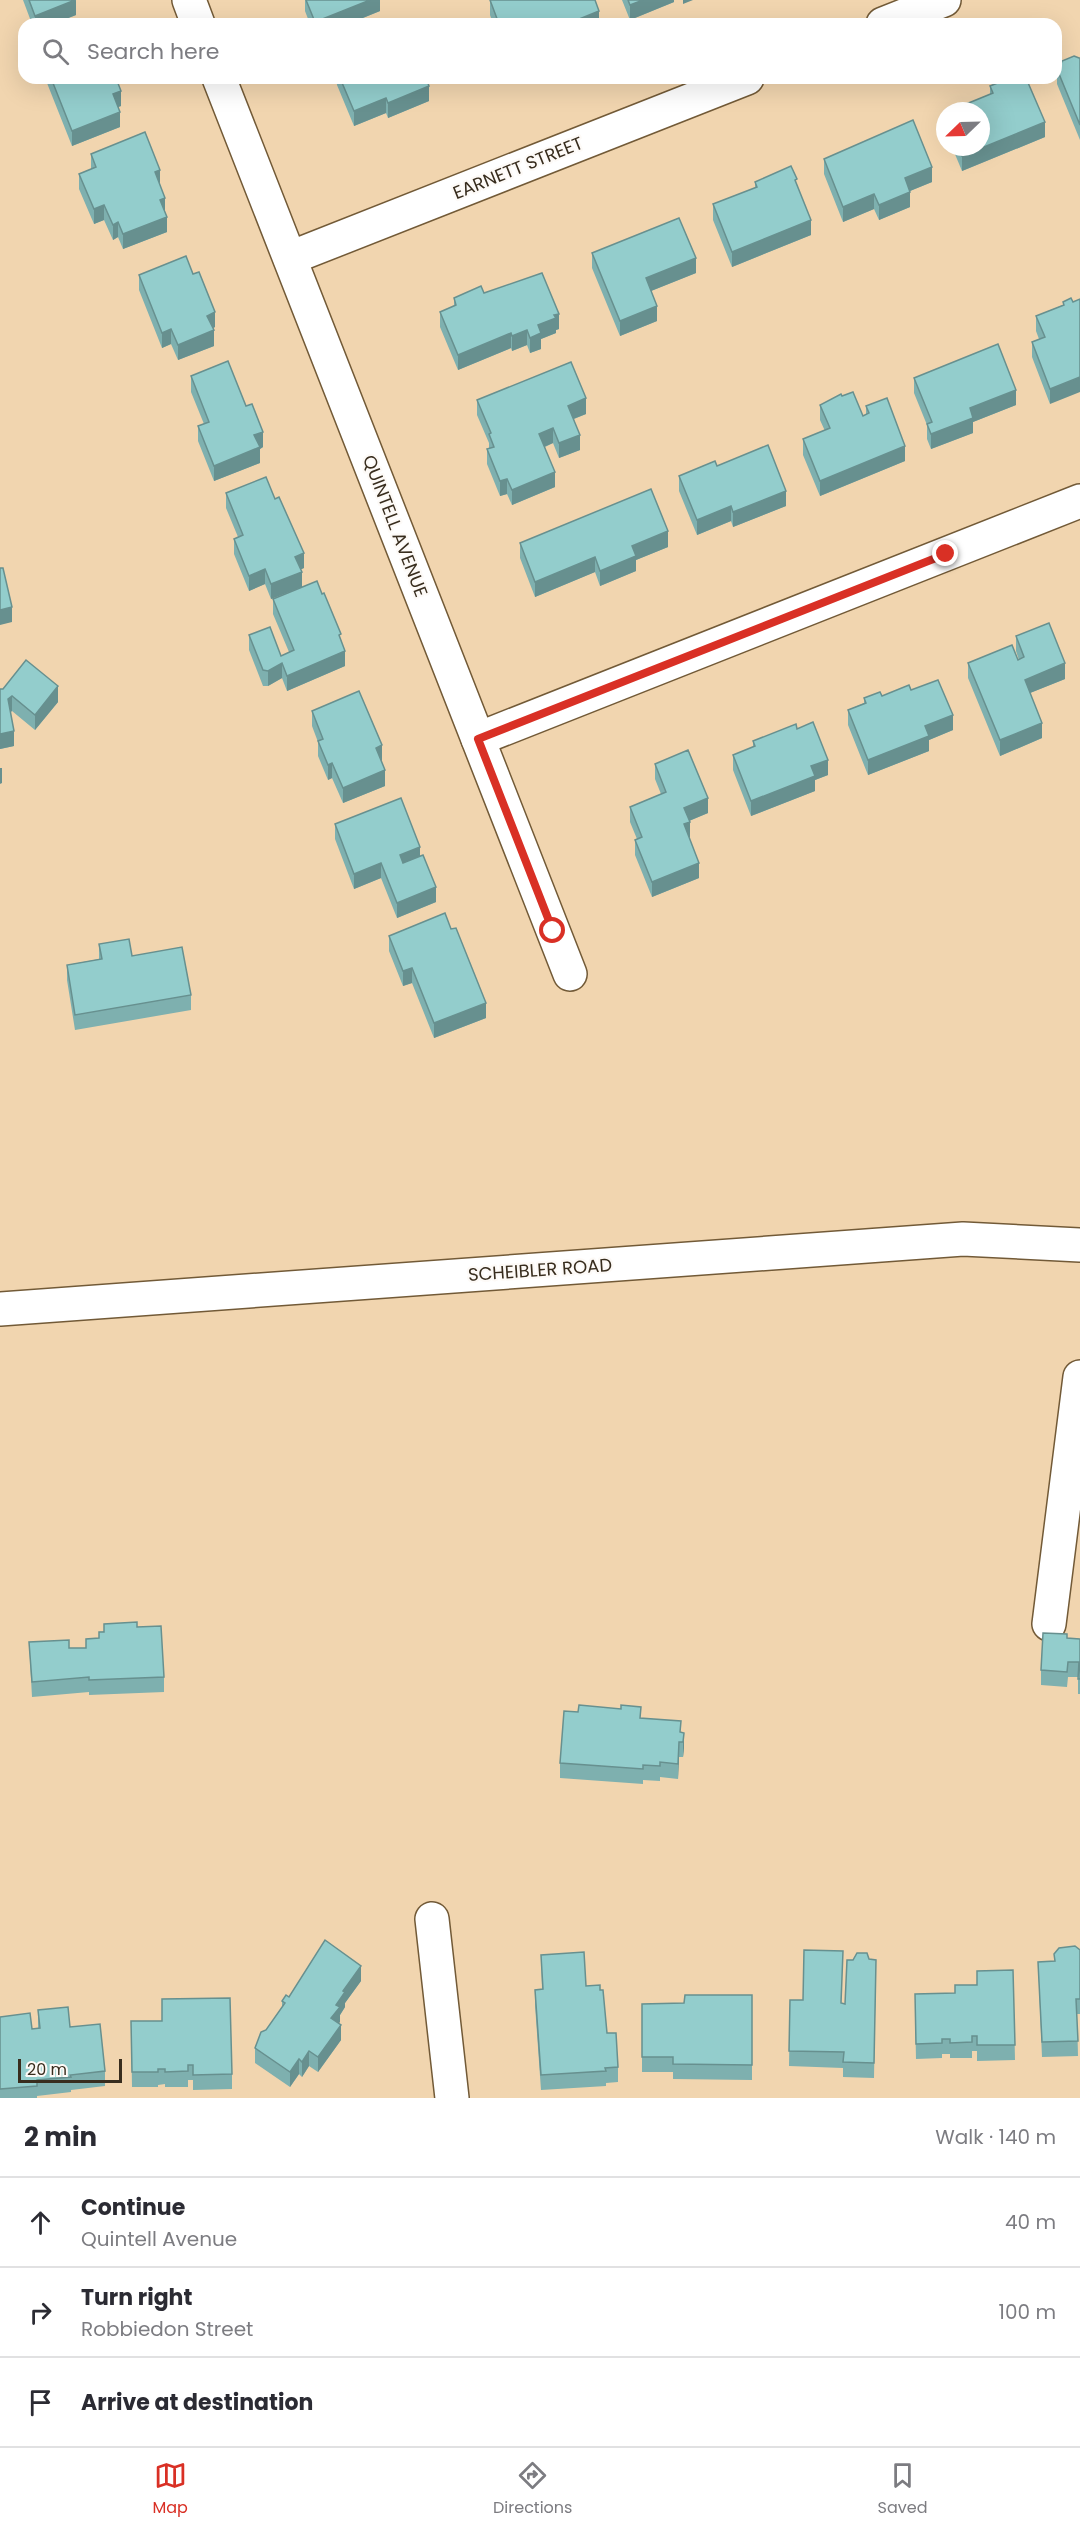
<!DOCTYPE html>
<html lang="en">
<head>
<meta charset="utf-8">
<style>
	:root { --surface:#fff; --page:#f7f7f7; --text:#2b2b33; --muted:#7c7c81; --line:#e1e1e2; --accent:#d93025 }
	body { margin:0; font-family:Poppins,sans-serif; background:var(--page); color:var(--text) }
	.compass { position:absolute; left:936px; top:102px; width:54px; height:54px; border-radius:50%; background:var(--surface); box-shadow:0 6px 24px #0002; rotate:247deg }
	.scale { position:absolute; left:18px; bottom:15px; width:104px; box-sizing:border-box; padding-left:6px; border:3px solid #382d1e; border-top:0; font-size:16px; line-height:21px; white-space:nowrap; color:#382d1e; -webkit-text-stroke:4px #fdfaf7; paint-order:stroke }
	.stop { position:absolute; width:18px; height:18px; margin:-14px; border:4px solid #d93025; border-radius:50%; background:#fff }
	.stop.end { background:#d93025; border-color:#fff; box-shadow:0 2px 6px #0008 }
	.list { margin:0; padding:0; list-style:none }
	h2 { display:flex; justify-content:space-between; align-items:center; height:78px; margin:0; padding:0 24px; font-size:26px }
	h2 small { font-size:20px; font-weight:400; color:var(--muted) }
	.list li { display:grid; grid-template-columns:39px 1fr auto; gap:18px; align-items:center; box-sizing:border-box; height:90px; padding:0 24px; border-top:2px solid var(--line) }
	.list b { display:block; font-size:22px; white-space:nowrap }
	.list p { margin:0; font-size:20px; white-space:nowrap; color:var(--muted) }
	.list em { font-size:20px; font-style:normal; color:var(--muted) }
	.icon { flex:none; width:33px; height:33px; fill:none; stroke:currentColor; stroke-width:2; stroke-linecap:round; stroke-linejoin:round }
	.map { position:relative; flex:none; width:1080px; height:2098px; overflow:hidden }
	.search { position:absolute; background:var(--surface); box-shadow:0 6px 24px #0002; left:18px; right:18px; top:18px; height:66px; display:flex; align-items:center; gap:15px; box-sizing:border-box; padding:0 21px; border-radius:18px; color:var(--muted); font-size:22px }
	.sheet { height:348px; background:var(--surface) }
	nav { display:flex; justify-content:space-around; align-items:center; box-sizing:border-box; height:84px; border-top:2px solid var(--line); background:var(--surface); font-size:16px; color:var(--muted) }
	nav a { display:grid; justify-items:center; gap:3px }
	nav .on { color:var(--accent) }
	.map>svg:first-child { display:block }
</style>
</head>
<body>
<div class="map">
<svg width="1080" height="2098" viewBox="0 0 1080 2098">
	<rect width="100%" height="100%" fill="#f1d5af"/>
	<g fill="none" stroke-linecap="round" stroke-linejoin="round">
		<defs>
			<g id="minor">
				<path d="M189 0 198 24"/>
				<path d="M883 24 944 0"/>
				<path d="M219 78 570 974"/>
				<path d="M290 258 747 78"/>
				<path d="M478 739 1080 501"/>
				<path d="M0 1309 963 1239 1080 1245"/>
				<path d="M1049 1624 1080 1377"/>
				<path d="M432 1919 452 2098"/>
			</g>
		</defs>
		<use href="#minor" stroke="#725a37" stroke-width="36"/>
		<use href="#minor" stroke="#fff" stroke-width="33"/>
	</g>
	<g fill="#7eb0af">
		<path d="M23 0H76V15L53 24H32Z"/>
		<path d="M305 0H380V11L348 24H310L305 11Z"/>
		<path d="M490 0 599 24H493L490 15Z"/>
		<path d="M622 0H674V2L630 20Z"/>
		<path d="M1079 58H1080V140L1057 84V69Z"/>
		<path d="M45 78H116L121 106 118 107 120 127 72 146Z"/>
		<path d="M336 78H426L429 101 388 118 386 113 354 126 337 85Z"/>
		<path d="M990 86 1045 137 962 171 952 147H981L990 94Z"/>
		<path d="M91 154 160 185 165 213 167 232 123 249 118 237 113 240 104 220 94 224 79 189V174L91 169Z"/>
		<path d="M824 159 932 182 910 191V207L879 220 874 209 843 222 824 174Z"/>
		<path d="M755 182 797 185 811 235 732 267 713 220V204L755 188Z"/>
		<path d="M592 253 696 273 651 291 657 321 620 336 592 268Z"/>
		<path d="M139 275 215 327 213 328 214 346 178 360 171 344 162 348 139 290Z"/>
		<path d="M484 293 559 329 556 330V333L541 339V349L530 353 527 345 512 351 511 348 458 370 440 327V312L454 306V298Z"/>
		<path d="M1071 298 1050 404 1032 357V342L1039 339 1036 331V316L1063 305V302Z"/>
		<path d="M191 376 246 406 263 447 260 449V463L214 481 198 441V426L204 424 191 392Z"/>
		<path d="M914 378 1016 405 973 422V433L931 449 927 439V425L914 393Z"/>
		<path d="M842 396 863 416 866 414V406L905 461 820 496 803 455V439L825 431 820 420V405Z"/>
		<path d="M477 400 586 414 574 419 580 450 559 458 553 443 545 447 555 487 512 505 507 494 500 496 487 464V449H489V443L477 415Z"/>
		<path d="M717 466 786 506 733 527 731 521 697 535 679 491V476Z"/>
		<path d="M226 493 304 568 301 569 302 587 271 599 265 584 249 591 234 554V539L238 537 226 508Z"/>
		<path d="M520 543 668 547 636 560V571L600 586 595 572 535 597 520 558Z"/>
		<path d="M273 599 341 642 345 666 287 691 282 678 268 686H263L249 650V635L281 656 289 652 273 614Z"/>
		<path d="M1016 636 1065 679 1030 693 1042 738 1000 756 968 678V663L1019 660 1016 651Z"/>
		<path d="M0 689 58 702 35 730 12 711 10 712 14 746 0 749Z"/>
		<path d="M911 690 953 730 929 740V751L868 775 848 725V710L864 703V698L882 696Z"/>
		<path d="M312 711 382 760 381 761 385 786 343 803 332 778 328 780 318 756V742L312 726Z"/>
		<path d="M797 729 828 775 815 780V791L751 816 733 770V755L753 747V741Z"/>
		<path d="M655 764 708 813 689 821V837L699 878 652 897 635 855V840L637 839 630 822V807L661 794 655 779Z"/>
		<path d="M335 824 420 856 436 902 397 918 381 878 354 889 335 839Z"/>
		<path d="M389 936 486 1018 434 1038 412 983 403 986 389 951Z"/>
		<path d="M99 944 132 956 191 995V1010L75 1030 67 980V965L99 959Z"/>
		<path d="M137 1627 164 1677V1692L89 1695V1692L32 1697 29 1642 69 1648H86L99 1638V1632Z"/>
		<path d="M1067 1638 1080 1639V1694H1078V1677H1068L1067 1687 1041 1685V1670Z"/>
		<path d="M641 1718 681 1732 684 1748 683 1757H679L678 1779 660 1777V1781L643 1780V1784L560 1778V1763Z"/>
		<path d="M1080 1950V2014H1077L1078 2056 1042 2057 1038 1962 1054 1961Z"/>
		<path d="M541 1955 586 1986 600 1990 607 2033 618 2067V2082L606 2083V2086L541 2090 535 2005V1990L542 1989Z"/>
		<path d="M869 1959 876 1960 874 2078 843 2077V2068L789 2066 790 2000 845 2004 853 1960Z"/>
		<path d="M1013 1970 1015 2060 977 2061V2051H972V2058H950V2054H942V2058L916 2059 915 2009Z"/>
		<path d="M361 1981 345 2003V2007L340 2015 339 2023 341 2040 318 2072 309 2066 302 2077 299 2074 290 2087 255 2063V2048L282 2007V2001L289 1997Z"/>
		<path d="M752 1995V2080L673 2079V2072H642V2004L684 2003Z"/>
		<path d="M38 2010 70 2027 105 2071V2086L71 2090V2092L37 2096V2098H0V2017L32 2029 38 2028Z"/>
		<path d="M131 2021 232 2074V2089L193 2090V2080H188V2087H165V2084L158 2085V2087H132Z"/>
	</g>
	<g fill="#67908f">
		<path d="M76 0V15L53 24H35V16Z"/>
		<path d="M370 0H380V11L348 24H315V22Z"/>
		<path d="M643 0H674V2L630 20V5Z"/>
		<path d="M683 0H693L683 4Z"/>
		<path d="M599 11V24H567Z"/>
		<path d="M429 86V101L388 118V103Z"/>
		<path d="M121 91V106L113 109V94Z"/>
		<path d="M386 98V113L354 126V111Z"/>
		<path d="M120 112V127L72 146V131Z"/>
		<path d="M1045 122V137L962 171V156Z"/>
		<path d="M932 167V182L905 193V178Z"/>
		<path d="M160 170V185L155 172Z"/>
		<path d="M910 192V207L879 220V205Z"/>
		<path d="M874 194V209L843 222V207Z"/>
		<path d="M165 198V213L160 200Z"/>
		<path d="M104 205V220L94 224V209Z"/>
		<path d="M167 217V232L123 249V234Z"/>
		<path d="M811 220V235L732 267V252Z"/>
		<path d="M118 222V237L113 240V225Z"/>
		<path d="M696 258V273L646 293V278Z"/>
		<path d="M657 306V321L620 336V321Z"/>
		<path d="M215 312V327L207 331V316Z"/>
		<path d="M559 314V329L556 330V333L541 339V349L530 353V338L538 325 554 315Z"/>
		<path d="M171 329V344L162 348V333Z"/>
		<path d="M214 330V346L178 360V345Z"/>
		<path d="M527 330V345L512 351V336Z"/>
		<path d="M511 333V348L458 370V355Z"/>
		<path d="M1080 377V392L1050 404V389Z"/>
		<path d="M1016 390V405L973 422V433L931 449V434L970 408Z"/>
		<path d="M586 398V414L568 421V406Z"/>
		<path d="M553 428V443L539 449V434Z"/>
		<path d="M263 432V447L260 449V463L214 481V466L254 435Z"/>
		<path d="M580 435V450L559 458V443Z"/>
		<path d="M905 446V461L820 496V481Z"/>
		<path d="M555 472V487L512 505V490Z"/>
		<path d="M507 479V494L500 496V481Z"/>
		<path d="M786 491V506L733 527V512Z"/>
		<path d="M731 506V521L697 535V520Z"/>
		<path d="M668 531V547L636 560V571L600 586V571L632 546Z"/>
		<path d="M304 553V568L295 572V557Z"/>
		<path d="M595 557V572L535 597V582Z"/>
		<path d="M265 569V584L249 591V576Z"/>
		<path d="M302 572V587L271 599V584Z"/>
		<path d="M12 607V622L0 625V610Z"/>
		<path d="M345 651V666L287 691V676Z"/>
		<path d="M282 663V678L268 686V671Z"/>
		<path d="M1065 663V679L1025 695V680Z"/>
		<path d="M58 686V702L35 730V715Z"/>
		<path d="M12 696V711L8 714V699Z"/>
		<path d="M953 715V730L929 740V751L868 775V760L925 726Z"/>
		<path d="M1042 723V738L1000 756V740Z"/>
		<path d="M14 731V746L0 749V734Z"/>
		<path d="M382 745V760L376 763V748Z"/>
		<path d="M828 760V775L815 780V791L751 816V801L811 766Z"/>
		<path d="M332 763V778L328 780V765Z"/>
		<path d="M0 768H2V783L0 784Z"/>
		<path d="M385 770V786L343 803V788Z"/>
		<path d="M708 798V813L684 823V808Z"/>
		<path d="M690 822V837L684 839V824Z"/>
		<path d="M420 847V862L400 870V855Z"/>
		<path d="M381 863V878L354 889V874Z"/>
		<path d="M699 863V878L652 897V882Z"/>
		<path d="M436 887V902L397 918V903Z"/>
		<path d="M412 968V983L403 986V971Z"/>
		<path d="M486 1003V1018L434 1038V1023Z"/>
		<path d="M684 1733V1748L683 1757V1742Z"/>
		<path d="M679 1742V1757L678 1779V1764Z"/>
		<path d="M361 1966V1981L345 2003V2007L340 2015V2022L331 2033V2018L336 2005 343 1991Z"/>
		<path d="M341 2025V2040L318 2072V2057Z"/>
		<path d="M309 2051V2066L302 2077V2062Z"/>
		<path d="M299 2059V2074L290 2087V2072Z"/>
	</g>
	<g fill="#93cdcc" stroke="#67908f" stroke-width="1.5">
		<path d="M29 0H75L35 16Z"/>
		<path d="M306 0H370L315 22Z"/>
		<path d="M490 0H595L599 11 567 24H499Z"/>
		<path d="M628 0H643L630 5Z"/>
		<path d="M1074 56 1079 58H1080V125L1057 69 1060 67 1062 61Z"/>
		<path d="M51 78H116L121 91 113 94 120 112 72 131Z"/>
		<path d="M340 78H426L429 86 388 103 386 98 354 111Z"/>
		<path d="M1010 78H1026L1045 122 962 156 958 147H981V111H949L993 93 990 86Z"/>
		<path d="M913 120 932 167 905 178 910 192 879 205 874 194 843 207 824 159Z"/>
		<path d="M145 132 160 170 155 172 165 198 160 200 167 217 123 234 118 222 113 225 104 205 94 209 79 174 96 167 91 154Z"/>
		<path d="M791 166 797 179 795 180 811 220 732 252 713 204 757 187 755 182Z"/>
		<path d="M679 218 696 258 646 278 657 306 620 321 592 253Z"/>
		<path d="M186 256 193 274 199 272 215 312 207 316 214 330 178 345 171 329 162 333 139 275Z"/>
		<path d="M542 273 559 314 554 315 556 318 538 325 541 333 530 338 527 330 512 336 511 333 458 355 440 312 456 305 454 298 481 286 484 293Z"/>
		<path d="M1071 298 1073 302 1080 299V377L1050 389 1032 342 1045 337 1036 316 1064 305 1063 302Z"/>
		<path d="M998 344 1016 390 970 408 973 418 931 434 927 424 932 422 914 378Z"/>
		<path d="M228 361 246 406 252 404 263 432 254 435 260 447 214 466 198 426 209 422 191 376Z"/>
		<path d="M571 362 586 398 568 406 580 435 559 443 553 428 539 434 555 472 512 490 507 479 500 481 487 449 494 447 489 434 491 433 477 400Z"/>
		<path d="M853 392 863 416 869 413 866 406 887 398 905 446 820 481 803 439 830 428 820 405 841 394 842 396Z"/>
		<path d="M768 445 786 491 733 512 731 506 697 520 679 476 715 461 717 466Z"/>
		<path d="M266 477 275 499 279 497 304 553 295 557 302 572 271 584 265 569 249 576 234 539 243 535 226 493Z"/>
		<path d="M651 489 668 531 632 546 636 556 600 571 595 557 535 582 520 543Z"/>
		<path d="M0 568H3L12 607 0 610Z"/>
		<path d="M317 581 322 594 324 593 341 634 339 635 345 651 287 676 282 663 268 671 263 670 249 635 270 627 281 656 294 650 273 599Z"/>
		<path d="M1049 623 1065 663 1025 680 1042 723 1000 740 968 663 1012 645 1018 660 1024 657 1016 636Z"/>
		<path d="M26 660 58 686 35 715 12 696 8 699 14 731 0 734V689H3Z"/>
		<path d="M938 680 953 715 925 726 929 736 868 760 848 710 866 703 864 698 880 692 882 696 909 685 911 690Z"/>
		<path d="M359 691 382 745 376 748 385 770 343 788 332 763 328 765 318 741 323 739 312 711Z"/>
		<path d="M813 722 828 760 811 766 815 776 751 801 733 755 755 746 753 741 796 724 797 729Z"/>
		<path d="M688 750 708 798 684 808 690 822 684 824 699 863 652 882 635 840 642 837 630 807 666 792 655 764Z"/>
		<path d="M401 798 420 847 400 855 403 863 423 855 436 887 397 903 381 863 354 874 335 824Z"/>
		<path d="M445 913 451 929 456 928 486 1003 434 1023 412 968 403 971 389 936Z"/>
		<path d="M129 939 132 956 182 947 191 995 75 1015 67 965 102 959 99 944Z"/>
		<path d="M137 1622V1627L161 1626 164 1677 89 1680V1677L32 1682 29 1642 69 1640V1648H86V1639L99 1638V1632H104V1624Z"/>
		<path d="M1043 1633 1067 1634V1638L1080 1639V1679H1078L1079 1662H1068L1067 1672 1041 1670Z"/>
		<path d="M579 1705 621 1709V1705L641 1707 640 1718 681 1721 680 1732 684 1733 683 1742H679L678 1764 660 1762V1766L643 1765V1769L560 1763 564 1711 578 1712Z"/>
		<path d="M325 1940 361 1966 343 1991 345 1992 336 2005 340 2007 331 2018 341 2025 318 2057 309 2051 302 2062 299 2059 290 2072 255 2048 261 2032 266 2030 285 2003 282 2001 286 1995 289 1997Z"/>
		<path d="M1075 1946 1080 1950V1999H1076L1078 2041 1042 2042 1038 1962 1055 1961 1054 1954 1059 1948Z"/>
		<path d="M804 1950 843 1951 841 2003 845 2004 847 1960H853L857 1953H867L869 1959 876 1960 874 2063 843 2062 844 2052 789 2051 790 2000H803Z"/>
		<path d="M584 1952 586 1986 600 1985V1990H603L607 2033H616L618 2067 605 2068 606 2071 541 2075 535 1990 543 1989 541 1955Z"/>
		<path d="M1013 1970 1015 2045H977V2036H972V2042L950 2043V2039H942V2043L916 2044 915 1994 955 1993V1985H977V1971Z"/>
		<path d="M685 1995H752V2065L673 2064V2057H642V2004L684 2003Z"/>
		<path d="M230 1998 232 2074 193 2075V2065H188V2071L165 2072V2069H158V2072H132L131 2021H162V1999Z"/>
		<path d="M68 2007 70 2027 100 2024 105 2071 70 2075 71 2077 37 2080V2086L0 2089V2017L30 2013 32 2029 40 2028 38 2010Z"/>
	</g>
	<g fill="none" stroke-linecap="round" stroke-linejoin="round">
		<path stroke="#d93025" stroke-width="8" d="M553 931 478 739 946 554"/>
	</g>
	<g text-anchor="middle" stroke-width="4.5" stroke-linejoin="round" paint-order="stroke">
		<g font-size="18" fill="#382d1e" stroke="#fdfaf7">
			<text transform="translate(518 168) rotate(-22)" y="6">EARNETT STREET</text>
			<text transform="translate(395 526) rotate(69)" y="6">QUINTELL AVENUE</text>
			<text transform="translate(540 1270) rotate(-4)" y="6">SCHEIBLER ROAD</text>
		</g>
	</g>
</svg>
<svg class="compass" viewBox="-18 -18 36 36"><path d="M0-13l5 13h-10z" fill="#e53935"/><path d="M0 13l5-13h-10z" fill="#7c7c81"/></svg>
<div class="scale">20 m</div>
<div class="stop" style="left:553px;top:931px"></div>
<div class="stop end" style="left:946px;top:554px"></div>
<div class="search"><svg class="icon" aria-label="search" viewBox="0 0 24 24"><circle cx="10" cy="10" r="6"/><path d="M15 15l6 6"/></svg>Search here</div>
</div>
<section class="sheet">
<h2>2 min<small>Walk · 140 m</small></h2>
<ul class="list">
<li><svg class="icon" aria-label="ahead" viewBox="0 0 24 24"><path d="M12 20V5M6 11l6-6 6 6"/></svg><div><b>Continue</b><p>Quintell Avenue</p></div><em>40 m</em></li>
<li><svg class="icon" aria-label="right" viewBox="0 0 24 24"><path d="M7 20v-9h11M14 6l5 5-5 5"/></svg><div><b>Turn right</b><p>Robbiedon Street</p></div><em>100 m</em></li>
<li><svg class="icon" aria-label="arrive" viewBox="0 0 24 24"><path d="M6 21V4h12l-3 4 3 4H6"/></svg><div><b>Arrive at destination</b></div></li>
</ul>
</section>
<nav>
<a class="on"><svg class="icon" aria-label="map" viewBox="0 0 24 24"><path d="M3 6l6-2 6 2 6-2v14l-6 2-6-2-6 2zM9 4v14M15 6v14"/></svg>Map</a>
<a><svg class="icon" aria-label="directions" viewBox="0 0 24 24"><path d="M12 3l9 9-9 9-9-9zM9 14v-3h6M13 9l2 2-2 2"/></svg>Directions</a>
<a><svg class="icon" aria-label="saved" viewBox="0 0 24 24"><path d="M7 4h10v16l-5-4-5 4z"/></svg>Saved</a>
</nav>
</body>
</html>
